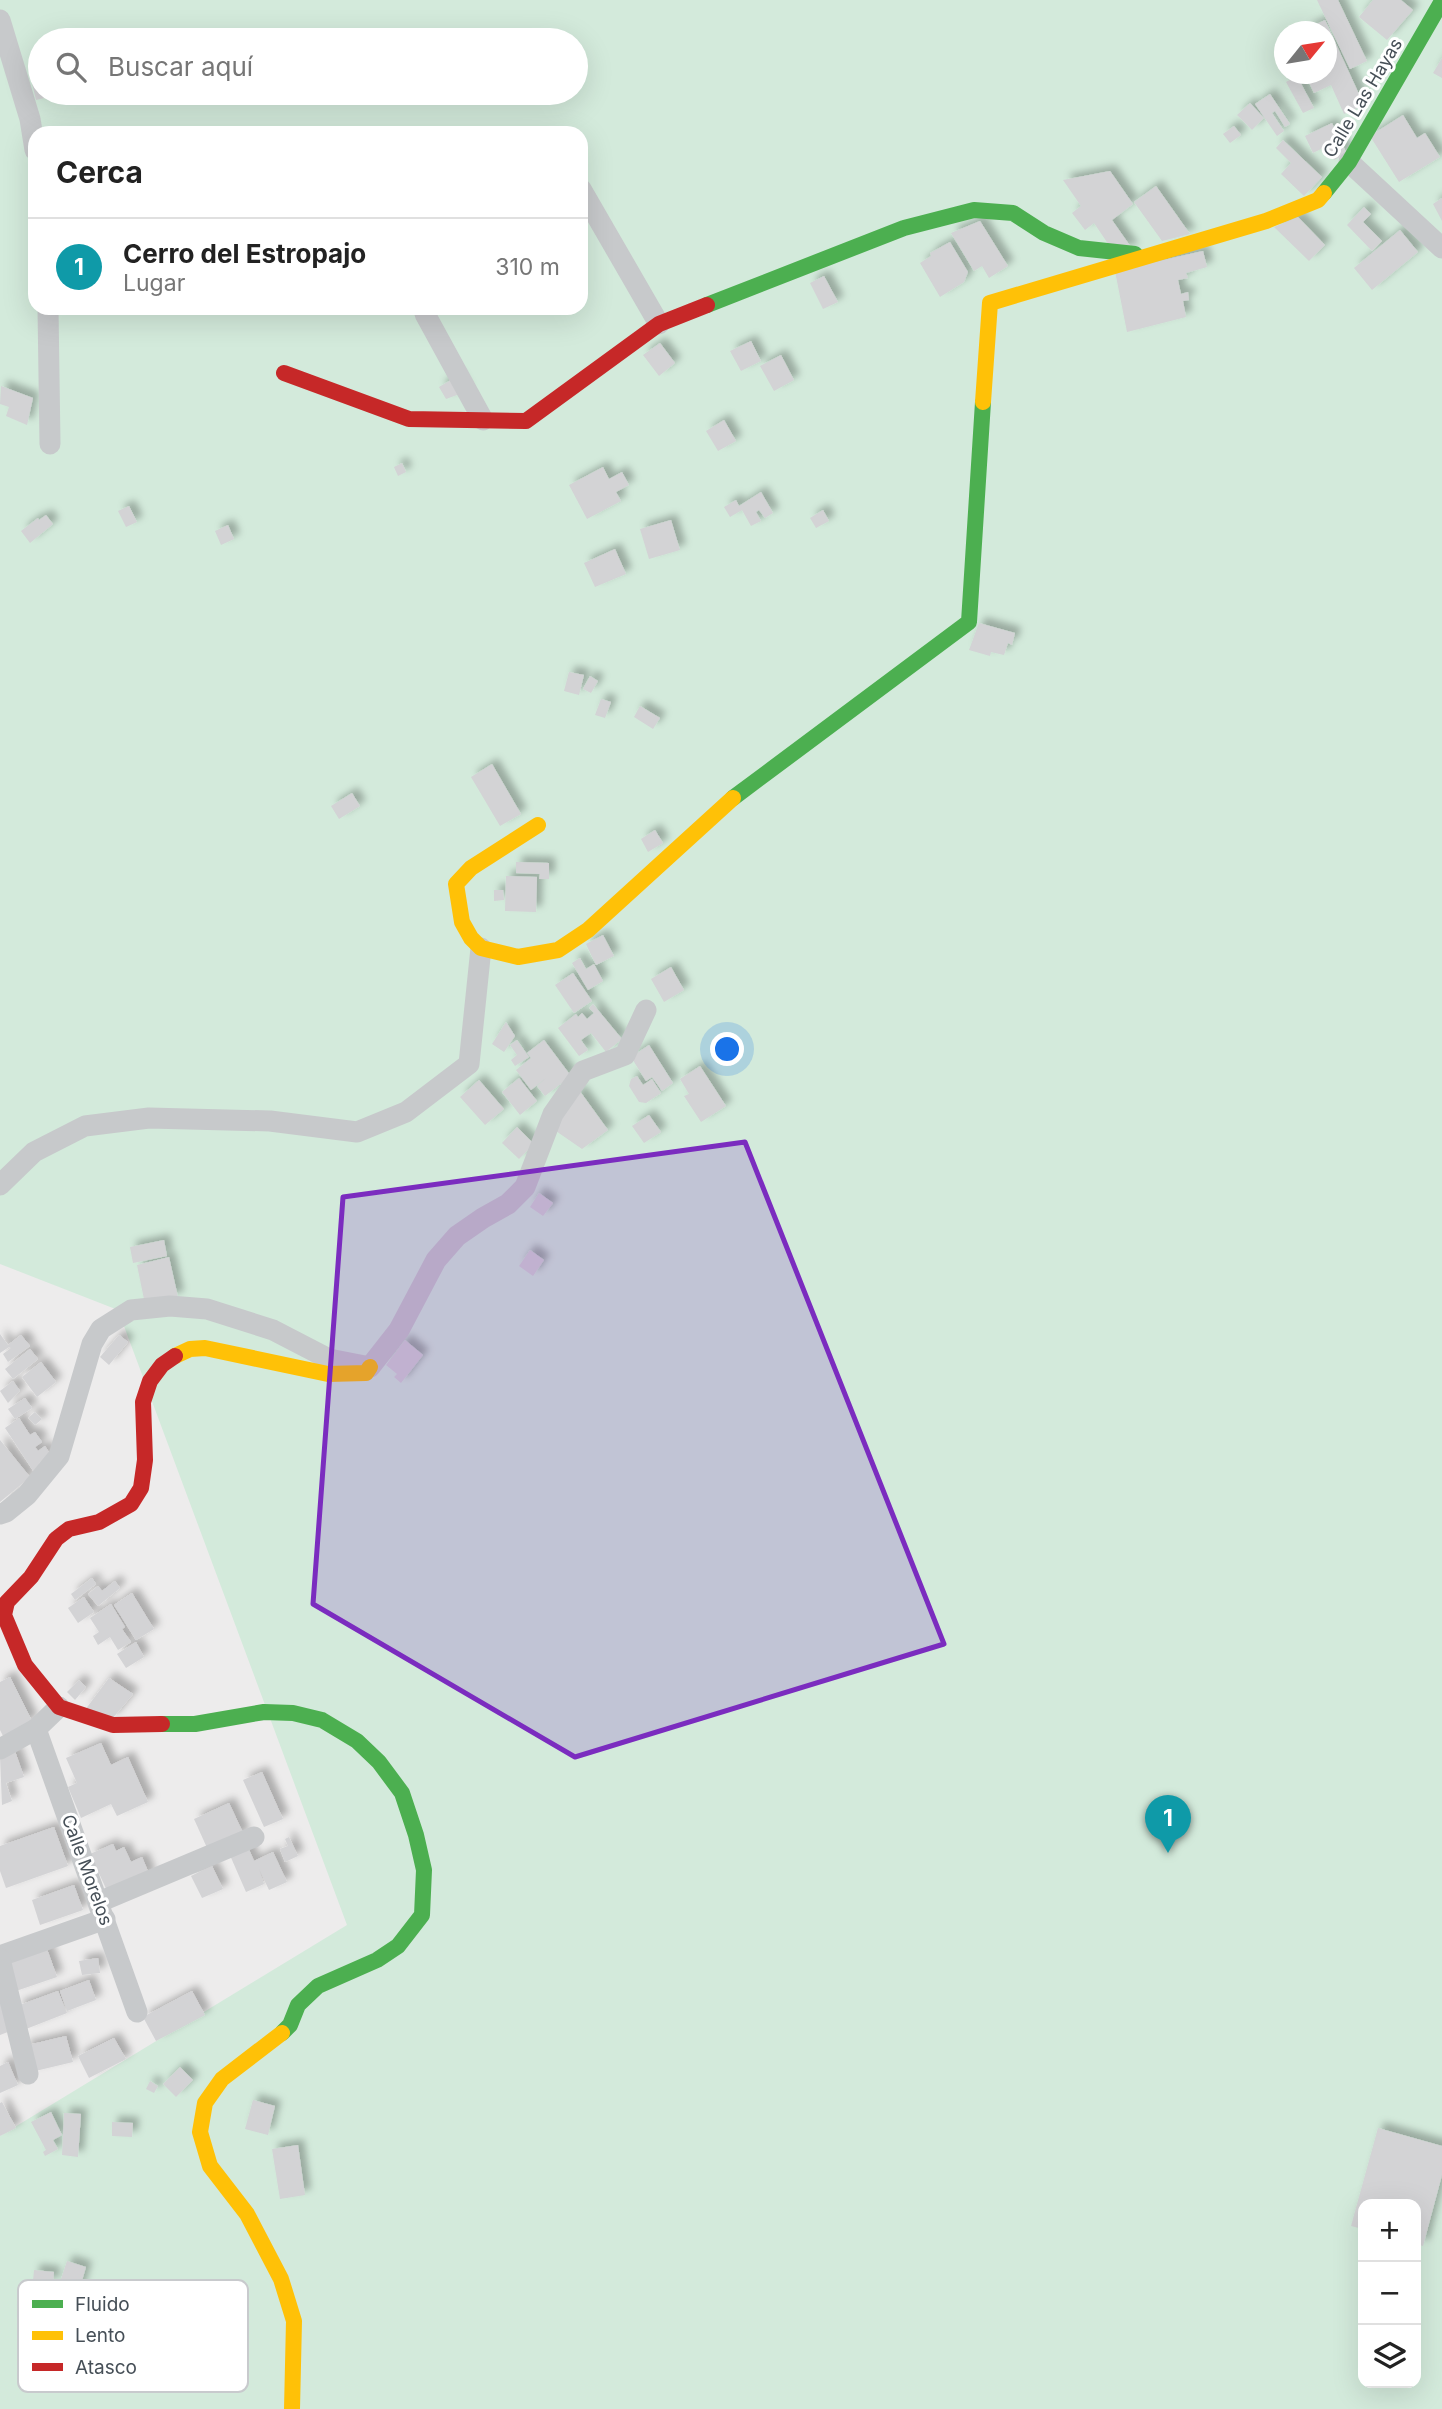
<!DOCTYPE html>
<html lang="es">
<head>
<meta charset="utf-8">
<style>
	:root { --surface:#fff; --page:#f6f6f6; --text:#222; --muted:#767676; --line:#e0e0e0; --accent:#80868b }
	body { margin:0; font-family:Inter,sans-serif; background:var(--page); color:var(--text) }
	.controls { position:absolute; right:21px; bottom:21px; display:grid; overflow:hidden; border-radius:14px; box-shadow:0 7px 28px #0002 }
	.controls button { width:63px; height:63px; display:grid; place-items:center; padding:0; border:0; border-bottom:2px solid var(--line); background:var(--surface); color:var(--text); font:35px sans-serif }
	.compass { position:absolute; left:1274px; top:21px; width:63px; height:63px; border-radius:50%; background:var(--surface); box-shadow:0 7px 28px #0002; rotate:60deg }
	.you { position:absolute; left:728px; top:1050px; width:24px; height:24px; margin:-18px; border:5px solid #fff; border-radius:50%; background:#1a73e8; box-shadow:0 0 0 10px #1a73e833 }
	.badge { display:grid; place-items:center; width:46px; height:46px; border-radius:50%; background:var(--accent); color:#fff; font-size:23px; font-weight:700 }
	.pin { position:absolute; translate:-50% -58px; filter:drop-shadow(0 2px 4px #0008) }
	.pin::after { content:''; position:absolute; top:37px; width:24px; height:21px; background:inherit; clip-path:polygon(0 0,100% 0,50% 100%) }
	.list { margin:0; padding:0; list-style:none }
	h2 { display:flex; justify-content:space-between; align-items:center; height:91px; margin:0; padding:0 28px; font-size:30px }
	h2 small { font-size:23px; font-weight:400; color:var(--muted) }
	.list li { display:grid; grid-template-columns:46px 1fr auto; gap:21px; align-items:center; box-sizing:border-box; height:98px; padding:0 28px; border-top:2px solid var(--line) }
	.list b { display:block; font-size:26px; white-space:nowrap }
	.list p { margin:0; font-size:23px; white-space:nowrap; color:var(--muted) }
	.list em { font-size:23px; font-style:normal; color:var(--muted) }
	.icon { flex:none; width:38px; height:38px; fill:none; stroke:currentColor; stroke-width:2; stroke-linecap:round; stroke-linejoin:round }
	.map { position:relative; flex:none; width:1442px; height:2409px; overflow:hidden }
	.search { position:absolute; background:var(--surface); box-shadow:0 7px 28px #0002; left:28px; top:28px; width:560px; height:77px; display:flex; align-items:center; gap:18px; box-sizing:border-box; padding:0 24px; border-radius:38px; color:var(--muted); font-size:26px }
	.panel { position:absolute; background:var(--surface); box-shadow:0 7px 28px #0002; left:28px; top:126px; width:560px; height:189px; border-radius:21px }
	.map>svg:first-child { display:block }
</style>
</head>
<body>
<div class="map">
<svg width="1442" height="2409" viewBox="0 0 1442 2409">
	<defs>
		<filter id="shadow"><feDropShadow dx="6" dy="-6" stdDeviation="3.5" flood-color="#0004"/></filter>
	</defs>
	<rect width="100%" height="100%" fill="#edecec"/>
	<path fill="#d3eadb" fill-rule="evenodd" d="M0 0H1442V2409H0V2136L347 1925 118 1310 0 1264ZM1284 32H1326V74H1284ZM40 40H576V93H40ZM35 133H581V308H35ZM1363 2204H1416V2383H1363Z"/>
	<g fill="#d3d3d5" filter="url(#shadow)">
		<path d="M1317 0H1338L1367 61 1350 69Z"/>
		<path d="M1373 0H1401L1413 10 1387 40 1359 17Z"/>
		<path d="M1325 20 1364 105 1344 114 1331 85 1314 93 1305 74H1326V32H1307L1306 29Z"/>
		<path d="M1442 58V78L1433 73Z"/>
		<path d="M1297 76 1314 108 1303 113 1286 82Z"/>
		<path d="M40 77V93H56L57 95 36 100 31 79Z"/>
		<path d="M1270 94 1290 124 1285 127 1275 111 1272 113 1284 131 1277 136 1255 104Z"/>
		<path d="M1250 103 1264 118 1252 130 1237 115Z"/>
		<path d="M1403 115 1417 138 1425 133 1440 157 1399 182 1370 136Z"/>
		<path d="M1332 123 1347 154 1334 160 1327 146 1313 153 1305 136Z"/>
		<path d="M1234 126 1241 135 1230 143 1223 134Z"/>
		<path d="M1283 140 1322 177 1304 196 1281 174 1291 163 1276 148Z"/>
		<path d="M1110 171 1133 204 1112 220 1133 250 1113 251 1094 223 1085 230 1072 213 1081 206 1063 180Z"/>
		<path d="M1156 186 1190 234 1162 241 1134 202Z"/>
		<path d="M1442 198V221L1433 204Z"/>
		<path d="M1364 207 1371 214 1363 222 1382 241 1372 251 1347 225Z"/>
		<path d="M1298 217 1325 245 1309 261 1274 227Z"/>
		<path d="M980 221 1008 266 989 278 982 266 974 271 951 233Z"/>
		<path d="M1400 230 1418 252 1372 290 1354 268Z"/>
		<path d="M950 242 968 272 964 282 940 297 920 263 931 256 930 253Z"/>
		<path d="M1203 251 1207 267 1186 273 1188 278 1178 280 1181 294 1188 292 1189 300 1183 301 1186 317 1127 332 1115 271Z"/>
		<path d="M824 276 838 302 823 309 810 283Z"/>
		<path d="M751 341 761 361 741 371 730 351Z"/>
		<path d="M660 343 675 363 659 376 643 355Z"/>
		<path d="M781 355 794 380 774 391 760 366Z"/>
		<path d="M456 377 465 392 446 399 439 387Z"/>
		<path d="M1 386 33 398 27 425 6 416 9 407 0 404Z"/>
		<path d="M724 420 736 441 718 451 706 431Z"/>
		<path d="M402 463 406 472 398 476 394 467Z"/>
		<path d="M603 467 609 479 622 472 629 485 616 492 621 501 587 519 569 485Z"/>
		<path d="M761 492 773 513 765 518 759 510 756 512 761 521 751 526 742 510 730 517 724 507 736 500 739 506Z"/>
		<path d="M129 506 137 522 126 527 118 511Z"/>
		<path d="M823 510 829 521 816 528 810 518Z"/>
		<path d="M46 515 53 524 30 543 21 531 38 518 39 520Z"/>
		<path d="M671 520 680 550 649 559 640 529Z"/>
		<path d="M228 525 234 539 221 545 215 531Z"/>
		<path d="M615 549 626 574 595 587 584 563Z"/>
		<path d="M979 623 1015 633 1012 645 1008 643 1004 655 991 652 990 656 969 650Z"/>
		<path d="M569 672 584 675 579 695 564 691Z"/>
		<path d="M590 676 598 681 591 693 583 689Z"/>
		<path d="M601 699 611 702 605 718 595 715Z"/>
		<path d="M640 706 660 718 653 729 634 717Z"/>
		<path d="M492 764 521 814 500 826 471 777Z"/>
		<path d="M352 793 360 806 339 819 331 806Z"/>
		<path d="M655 830 663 843 648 852 641 839Z"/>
		<path d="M516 862 549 863V879H539L540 874 516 873Z"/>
		<path d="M506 876 537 877 536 912 505 911Z"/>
		<path d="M494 890H503L504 900 494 901Z"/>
		<path d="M603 935 614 956 596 965 586 944Z"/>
		<path d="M580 958 586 969 594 964 603 981 588 990 572 963Z"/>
		<path d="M671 967 684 990 664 1002 651 979Z"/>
		<path d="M573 973 592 1001 574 1013 555 985Z"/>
		<path d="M593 1004 622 1039 606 1052 591 1033 581 1040 588 1050 579 1056 558 1028 576 1014 578 1017 582 1013 587 1019 594 1013 589 1008Z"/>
		<path d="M506 1022 515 1036 504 1052 492 1044Z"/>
		<path d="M517 1040 529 1057 515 1066 511 1060 517 1055 510 1045Z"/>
		<path d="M544 1040 571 1076 545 1096 537 1086 546 1078 531 1090 516 1070 531 1058 527 1053Z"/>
		<path d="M649 1045 673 1083 662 1091 652 1077 646 1081 631 1057Z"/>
		<path d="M700 1066 726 1106 701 1122 684 1096 689 1094 680 1079Z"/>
		<path d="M637 1076 643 1085 652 1079 661 1093 646 1103 639 1102 629 1086 631 1079Z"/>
		<path d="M519 1078 537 1101 520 1115 502 1092Z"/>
		<path d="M479 1080 504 1109 485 1125 460 1097Z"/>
		<path d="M579 1090 608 1130 582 1149 553 1129Z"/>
		<path d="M649 1115 661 1132 644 1143 632 1126Z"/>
		<path d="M517 1127 534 1144 519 1159 502 1143Z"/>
		<path d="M539 1193 553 1203 543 1216 530 1207Z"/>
		<path d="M164 1240 167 1256 133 1263 130 1247Z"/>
		<path d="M530 1250 544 1260 533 1276 519 1266Z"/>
		<path d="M169 1257 178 1297 145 1304 137 1265Z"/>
		<path d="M0 1334 8 1345 21 1335 30 1346 8 1362 3 1354 11 1348 9 1347 0 1353Z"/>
		<path d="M119 1335 128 1342 109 1365 100 1357Z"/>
		<path d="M405 1340 423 1355 401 1383 394 1377 397 1374 386 1365Z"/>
		<path d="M30 1349 38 1359 13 1379 5 1369Z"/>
		<path d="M41 1362 56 1382 37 1397 22 1377Z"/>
		<path d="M13 1381 20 1391 8 1403 0 1391Z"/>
		<path d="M25 1398 32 1408 15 1419 8 1409Z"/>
		<path d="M35 1412 42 1419 35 1425 28 1418Z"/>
		<path d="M19 1418 30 1435 35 1432 42 1442 35 1447 38 1451 45 1446 50 1454 39 1463 42 1467 34 1472 5 1428Z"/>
		<path d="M0 1440 30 1477 0 1502Z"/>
		<path d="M92 1578 96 1584 75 1600 71 1594Z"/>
		<path d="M115 1581 120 1588 98 1606 88 1594 98 1586 102 1591Z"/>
		<path d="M132 1593 154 1629 136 1640 114 1605Z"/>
		<path d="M84 1597 94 1612 78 1623 68 1608Z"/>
		<path d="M111 1604 125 1627 122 1629 131 1642 118 1650 110 1637 98 1645 93 1636 99 1632 90 1618Z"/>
		<path d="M136 1642 144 1657 126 1668 117 1654Z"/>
		<path d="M10 1677 32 1721 3 1736 0 1730V1682Z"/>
		<path d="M109 1678 133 1694 112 1719 85 1710Z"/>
		<path d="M79 1680 86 1687 75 1700 67 1692Z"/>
		<path d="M101 1743 111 1765 128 1757 148 1802 117 1816 111 1804 81 1818 68 1787 77 1783 66 1758Z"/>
		<path d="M15 1751 24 1777 6 1783 12 1801 2 1805 0 1756Z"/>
		<path d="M262 1772 283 1819 264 1827 243 1780Z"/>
		<path d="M229 1803 244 1835 208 1850 194 1819Z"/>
		<path d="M54 1827 68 1866 6 1888 0 1871V1846Z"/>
		<path d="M289 1837 298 1856 285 1862 280 1849 288 1846 285 1839Z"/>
		<path d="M113 1844 116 1851 124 1847 131 1862 142 1857 150 1876 109 1895 90 1854Z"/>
		<path d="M247 1845 254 1861 273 1852 287 1882 269 1890 259 1869 264 1884 246 1892 229 1853Z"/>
		<path d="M212 1866 223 1889 202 1898 191 1876Z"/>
		<path d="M74 1885 83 1910 40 1925 32 1900Z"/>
		<path d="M47 1949 57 1977 13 1992 3 1965Z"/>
		<path d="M98 1958 100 1973 82 1975 79 1961Z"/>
		<path d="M89 1980 96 2000 67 2011 60 1991Z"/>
		<path d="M58 1991 67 2013 26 2029 17 2006Z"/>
		<path d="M192 1991 205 2015 156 2041 143 2017Z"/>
		<path d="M0 1994 13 2030 0 2035Z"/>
		<path d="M66 2036 73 2062 31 2072 24 2046Z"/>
		<path d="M114 2038 126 2059 89 2078 78 2056Z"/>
		<path d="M8 2062 18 2085 0 2093V2066Z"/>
		<path d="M180 2067 193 2080 176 2097 163 2084Z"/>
		<path d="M150 2081 158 2086 154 2093 146 2089Z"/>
		<path d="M253 2100 275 2106 268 2135 245 2129Z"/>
		<path d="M2 2102 16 2128 0 2136V2103Z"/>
		<path d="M51 2112 62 2135 53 2140 58 2149 45 2156 43 2152 46 2150 31 2122Z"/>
		<path d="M64 2113 81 2114 78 2157 62 2155Z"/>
		<path d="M112 2122 133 2123 132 2137 112 2136Z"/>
		<path d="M1378 2128 1442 2146V2175L1423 2246 1416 2244V2204H1363V2229L1351 2226Z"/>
		<path d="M298 2145 305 2195 280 2199 272 2149Z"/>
		<path d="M67 2261 86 2267 79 2291 59 2285Z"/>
		<path d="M34 2270 54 2272 53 2284 33 2281Z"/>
		<path d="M22 2291 69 2301 64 2329 17 2320Z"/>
	</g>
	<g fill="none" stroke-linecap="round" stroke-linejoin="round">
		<g stroke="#c7c9cb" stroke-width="21">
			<path d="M0 20 30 119 35 150"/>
			<path d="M1349 162 1442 248"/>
			<path d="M581 189 659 324"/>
			<path d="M48 308 50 444"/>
			<path d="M425 314 483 420"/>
			<path d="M0 1185 34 1152 85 1126 149 1118 270 1121 357 1132 406 1112 469 1064 481 948"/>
			<path d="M0 1514 6 1512 27 1495 59 1456 92 1344 101 1329 131 1310 170 1306 207 1309 273 1330 329 1359 370 1367 399 1330 436 1260 457 1236 483 1218 508 1204 525 1187 553 1114 583 1071 625 1055 646 1010"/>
			<path d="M36 1729 137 2012"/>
			<path d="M0 1749 36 1729 59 1707"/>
			<path d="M99 1902 254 1837"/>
			<path d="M0 1956 105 1919"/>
			<path d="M0 1959 28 2074"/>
		</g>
		<g stroke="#4caf50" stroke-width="16">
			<path d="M1324 193 1349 162 1442 1"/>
			<path d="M707 305 904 228 974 210 1013 213 1044 233 1079 248 1135 254"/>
			<path d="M733 798 969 622 983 402"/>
			<path d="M162 1724H195L264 1712 293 1713 322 1720 357 1741 379 1762 402 1793 416 1835 424 1870 422 1915 398 1946 377 1960 318 1986 298 2005 290 2025 282 2033"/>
		</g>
		<g stroke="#ffc107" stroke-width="16">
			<path d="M983 402 990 303 1266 221 1318 200 1324 193"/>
			<path d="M538 825 471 868 456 884 462 922 471 938 481 948 518 957 558 950 588 930 733 798"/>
			<path d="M175 1356 190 1349 205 1348 328 1374 366 1373 370 1367"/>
			<path d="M282 2033 222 2079 205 2103 200 2132 210 2166 247 2214 281 2279 294 2321 292 2409"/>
		</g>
		<g stroke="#c62828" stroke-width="16">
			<path d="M284 373 409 419 526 421 659 324 707 305"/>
			<path d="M162 1724 113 1725 59 1707 25 1665 4 1615 7 1602 31 1577 56 1539 69 1529 99 1522 131 1504 141 1488 145 1460 143 1402 150 1381 162 1365 175 1356"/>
		</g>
	</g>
	<path fill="#7b2cbf" fill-opacity="0.2" stroke="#7b2cbf" stroke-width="5" stroke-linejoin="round" d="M745 1142 944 1644 575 1757 313 1604 343 1197Z"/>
	<g text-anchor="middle" stroke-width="6" stroke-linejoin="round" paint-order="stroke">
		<g font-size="18" fill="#464f57" stroke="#fff">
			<text transform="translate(1363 98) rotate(-59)" y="6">Calle Las Hayas</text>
			<text transform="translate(87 1870) rotate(70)" y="6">Calle Morelos</text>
		</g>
	</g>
	<rect x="18" y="2280" width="230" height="112" rx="10" fill="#fff" stroke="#c8cacd" stroke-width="2"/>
	<rect x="32" y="2300" width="31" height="8" fill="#4caf50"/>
	<rect x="32" y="2331" width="31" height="9" fill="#ffc107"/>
	<rect x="32" y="2363" width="31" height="8" fill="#c62828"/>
	<g font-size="19" fill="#464f57">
		<text x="75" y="2311">Fluido</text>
		<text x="75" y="2342">Lento</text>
		<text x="75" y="2374">Atasco</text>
	</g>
</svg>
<div class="controls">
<button>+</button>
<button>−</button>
<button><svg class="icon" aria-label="layers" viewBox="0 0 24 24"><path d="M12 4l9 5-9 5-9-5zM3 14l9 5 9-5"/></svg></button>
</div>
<svg class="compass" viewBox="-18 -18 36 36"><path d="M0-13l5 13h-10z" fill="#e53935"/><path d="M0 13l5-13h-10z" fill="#767676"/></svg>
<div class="you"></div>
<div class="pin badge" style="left:1168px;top:1853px;background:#0f9aa8">1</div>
<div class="search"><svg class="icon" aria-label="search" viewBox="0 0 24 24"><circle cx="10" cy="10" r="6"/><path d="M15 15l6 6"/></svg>Buscar aquí</div>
<section class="panel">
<h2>Cerca<small></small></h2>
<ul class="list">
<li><span class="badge" style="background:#0f9aa8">1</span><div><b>Cerro del Estropajo</b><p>Lugar</p></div><em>310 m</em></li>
</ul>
</section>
</div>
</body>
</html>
